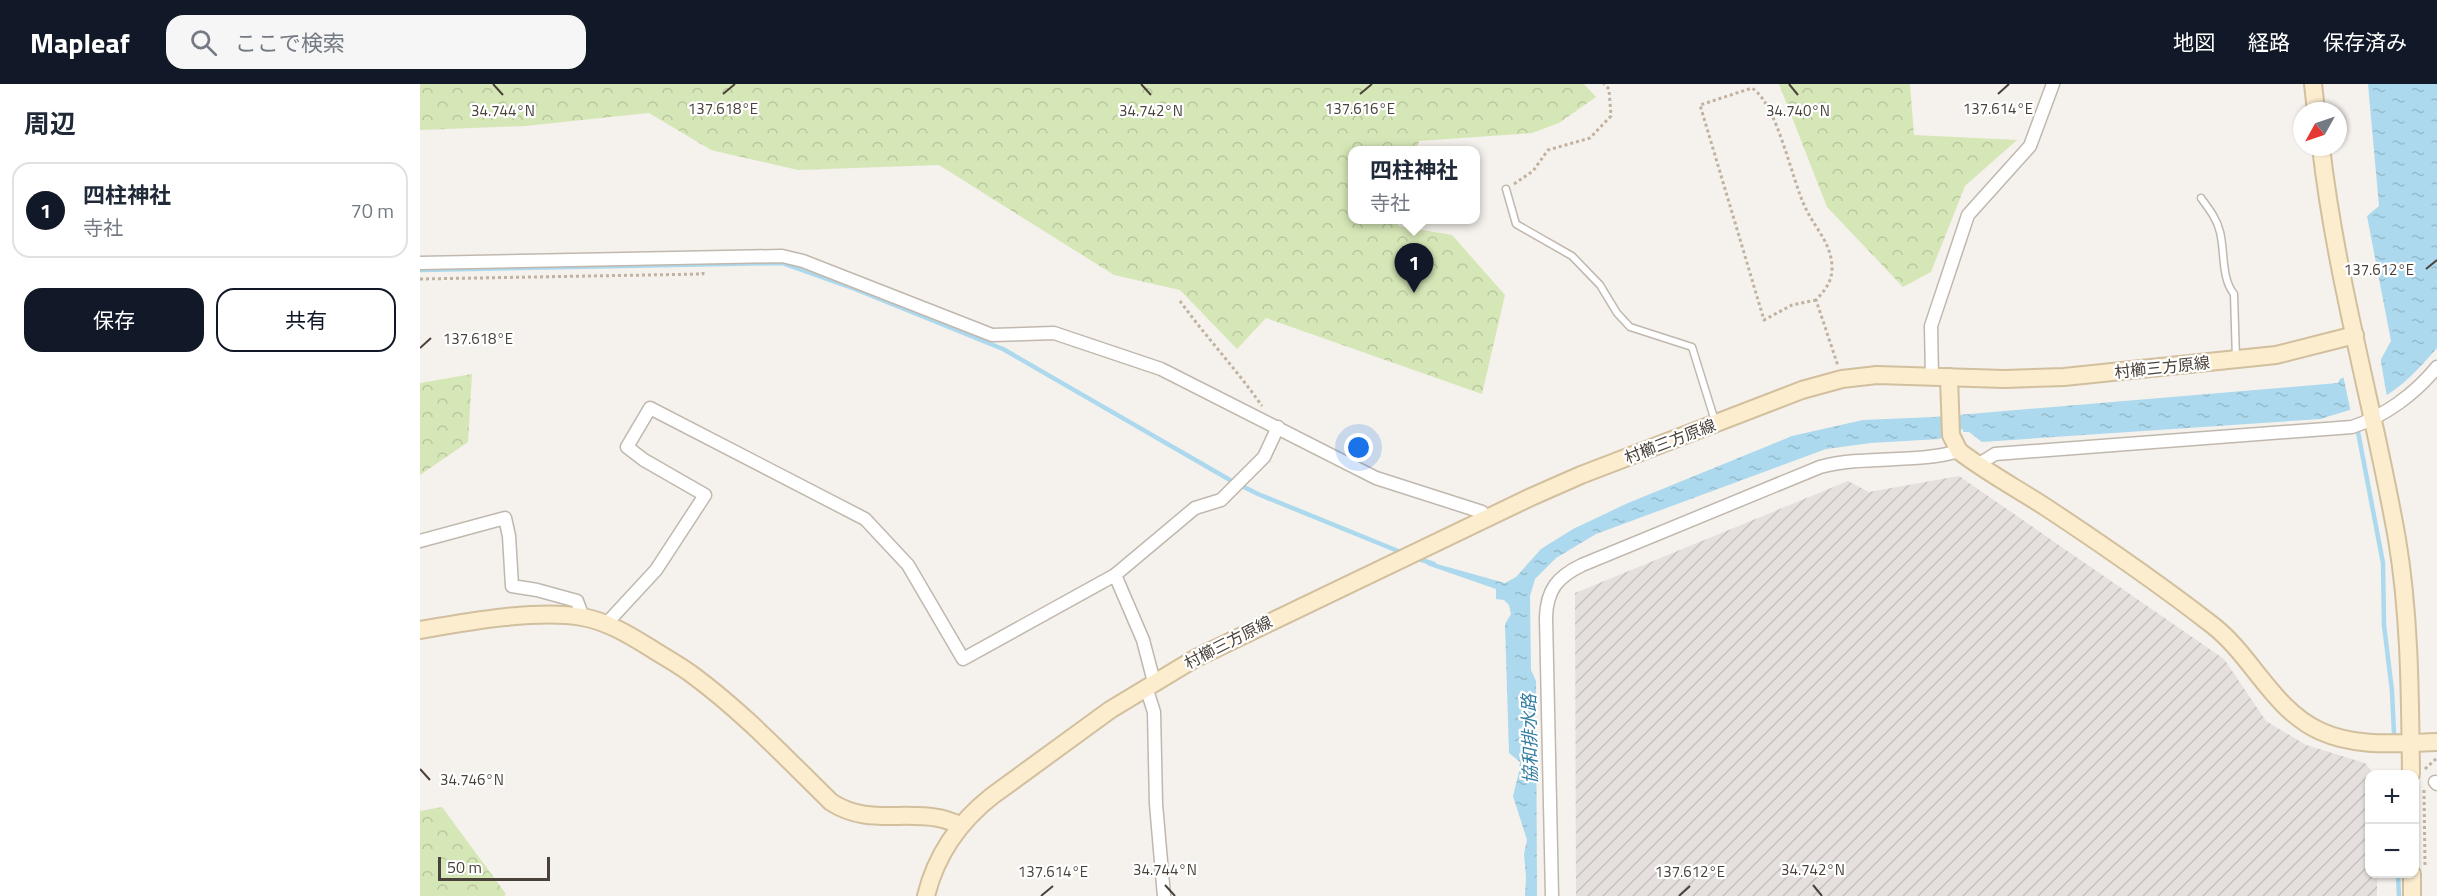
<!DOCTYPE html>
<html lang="ja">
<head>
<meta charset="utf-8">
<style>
	:root { --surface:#fff; --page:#f6f6f7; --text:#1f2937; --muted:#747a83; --line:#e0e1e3; --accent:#111827 }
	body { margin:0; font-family:"Titillium Web","Noto Sans JP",sans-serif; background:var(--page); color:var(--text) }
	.controls { position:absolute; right:18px; bottom:18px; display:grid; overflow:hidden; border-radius:12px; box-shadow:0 2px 4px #0004 }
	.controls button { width:54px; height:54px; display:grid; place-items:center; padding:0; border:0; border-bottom:2px solid var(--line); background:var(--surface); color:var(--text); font:30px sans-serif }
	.compass { position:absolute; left:1873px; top:18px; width:54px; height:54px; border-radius:50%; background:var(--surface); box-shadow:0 2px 4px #0004; rotate:230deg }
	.scale { position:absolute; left:18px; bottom:15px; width:112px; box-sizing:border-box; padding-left:6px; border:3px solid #494139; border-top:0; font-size:16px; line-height:21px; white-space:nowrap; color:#494139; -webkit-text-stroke:4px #fff; paint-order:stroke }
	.you { position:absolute; left:939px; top:364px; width:21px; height:21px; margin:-15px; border:4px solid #fff; border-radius:50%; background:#1a73e8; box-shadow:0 0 0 9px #1a73e833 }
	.badge { display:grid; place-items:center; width:39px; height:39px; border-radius:50%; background:var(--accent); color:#fff; font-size:20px; font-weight:700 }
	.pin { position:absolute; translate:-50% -50px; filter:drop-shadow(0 2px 3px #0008) }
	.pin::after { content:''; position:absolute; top:32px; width:21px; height:18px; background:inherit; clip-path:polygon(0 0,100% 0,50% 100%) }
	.popup { position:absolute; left:928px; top:62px; width:132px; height:78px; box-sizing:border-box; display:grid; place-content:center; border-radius:12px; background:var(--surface); filter:drop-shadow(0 2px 4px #0005); font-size:20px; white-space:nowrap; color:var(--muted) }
	.popup b { font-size:22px; color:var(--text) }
	.popup::after { content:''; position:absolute; left:50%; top:100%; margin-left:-12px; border:12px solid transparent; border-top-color:var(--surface) }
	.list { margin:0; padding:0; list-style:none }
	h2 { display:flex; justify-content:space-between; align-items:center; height:78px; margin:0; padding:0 24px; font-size:26px }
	h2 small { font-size:20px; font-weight:400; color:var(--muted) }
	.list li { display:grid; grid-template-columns:39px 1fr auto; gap:18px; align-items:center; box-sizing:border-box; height:96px; margin:0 12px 12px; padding:0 12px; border:2px solid var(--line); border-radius:18px }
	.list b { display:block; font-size:22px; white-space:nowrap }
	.list p { margin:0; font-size:20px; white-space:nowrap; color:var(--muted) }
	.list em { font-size:20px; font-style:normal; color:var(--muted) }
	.actions { display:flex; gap:12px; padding:18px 24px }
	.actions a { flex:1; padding:14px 0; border:2px solid var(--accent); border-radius:18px; text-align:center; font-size:21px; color:var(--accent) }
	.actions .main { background:var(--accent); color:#fff }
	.icon { flex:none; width:33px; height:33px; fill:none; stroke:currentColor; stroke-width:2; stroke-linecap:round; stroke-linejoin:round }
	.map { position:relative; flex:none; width:2017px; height:812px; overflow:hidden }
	header { display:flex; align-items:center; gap:36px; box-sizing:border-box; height:84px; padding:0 30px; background:var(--accent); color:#fff }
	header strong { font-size:28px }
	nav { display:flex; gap:33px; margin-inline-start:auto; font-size:21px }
	.search { width:420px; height:54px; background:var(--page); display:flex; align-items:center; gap:15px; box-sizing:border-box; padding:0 21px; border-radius:18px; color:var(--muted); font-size:22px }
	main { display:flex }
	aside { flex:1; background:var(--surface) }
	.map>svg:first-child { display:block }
</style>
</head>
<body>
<header>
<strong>Mapleaf</strong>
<div class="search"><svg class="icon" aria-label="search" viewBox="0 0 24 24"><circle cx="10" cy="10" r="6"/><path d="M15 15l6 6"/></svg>ここで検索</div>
<nav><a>地図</a><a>経路</a><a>保存済み</a></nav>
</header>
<main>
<aside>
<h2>周辺<small></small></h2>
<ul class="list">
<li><span class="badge">1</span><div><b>四柱神社</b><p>寺社</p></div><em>70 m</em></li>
</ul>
<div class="actions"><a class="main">保存</a><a>共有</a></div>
</aside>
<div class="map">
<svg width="2017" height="812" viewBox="0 0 2017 812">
	<defs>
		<pattern id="industrial-furrows" width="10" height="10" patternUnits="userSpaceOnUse" patternTransform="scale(1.5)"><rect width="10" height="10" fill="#e5e0dd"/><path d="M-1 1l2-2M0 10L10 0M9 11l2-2" fill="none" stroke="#c6c1be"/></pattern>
		<pattern id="forest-crowns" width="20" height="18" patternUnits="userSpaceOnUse" patternTransform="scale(1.5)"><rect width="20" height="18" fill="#d6e7b7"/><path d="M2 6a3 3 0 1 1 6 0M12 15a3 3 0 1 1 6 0" fill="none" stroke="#b9c79e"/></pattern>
		<pattern id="water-ripples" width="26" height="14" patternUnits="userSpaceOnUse" patternTransform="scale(1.5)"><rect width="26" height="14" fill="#acd9ed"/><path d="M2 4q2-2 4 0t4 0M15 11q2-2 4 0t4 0" fill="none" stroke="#96bbcc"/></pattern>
	</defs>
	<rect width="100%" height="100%" fill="#f5f1ec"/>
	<path fill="url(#industrial-furrows)" d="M1539 392 1804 575 1846 637 1886 661 1945 679 1954 690H1950V790H1957V812H1156L1155 509 1428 397 1449 408Z"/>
	<g fill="url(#forest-crowns)">
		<path d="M0 0H1164L1176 13 1139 39 1112 49 999 57 996 66 932 67V136H979L978 142 1032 151 1085 211 1062 310 846 234 817 265 760 206 694 191 519 81 378 86 291 66 229 29 105 42 0 46Z"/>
		<path d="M1359 0H1490L1494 51 1597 56 1545 102 1511 188 1483 203 1407 123Z"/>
		<path d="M52 290 48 358 0 391V299Z"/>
		<path d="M22 723 86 810 84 812H0V727Z"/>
	</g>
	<path fill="url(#water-ripples)" d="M1948 0H2017V264C2003 280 1988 297 1970 309 1950 322 1923 327 1901 335L1562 358 1549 348H1543V345L1519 355 1451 359 1406 365 1176 450 1136 474 1115 495 1110 512 1111 586 1116 597 1117 812H1105L1106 793 1104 770 1107 756 1093 712 1099 688 1100 678 1089 669 1085 540 1091 530 1089 521 1084 516 1076 515V505L1007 481 1010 478 1085 499 1096 493 1121 465 1153 445 1208 419 1372 352 1443 336 1514 333 1918 299 1920 295 1960 277 1971 257 1947 132 1959 122Z"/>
	<path fill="#f5f1ec" d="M1960 272 1967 313 1931 329 1923 291 1958 275Z"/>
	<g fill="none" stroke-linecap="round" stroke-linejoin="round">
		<g stroke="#acd9ed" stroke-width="4.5">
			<path d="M0 186 362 179 435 205 583 265 810 396 838 410 983 469"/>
			<path d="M1938 348 1963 479 1964 541 1972 607 1974 650"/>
			<path d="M996 474 1014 480"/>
			<path d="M1978 790 1979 812"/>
		</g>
		<defs>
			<g id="lane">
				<path d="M1086 105 1096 140 1152 172 1180 201 1197 229 1210 243 1272 263 1295 337"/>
				<path d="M1781 114C1789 125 1797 135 1800 148 1805 168 1801 194 1814 210L1816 275"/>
			</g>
			<g id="street">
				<path d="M0 179 362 172 383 177 572 251 634 249 741 285 956 394 1062 428 1066 434"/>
				<path d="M1512 293 1511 242 1548 131 1610 62 1633 0"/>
				<path d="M1559 380 1575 370 1932 343C1965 332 1995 310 2017 283"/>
				<path d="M0 457 85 434 89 452 92 502 117 506 157 517 163 533"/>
				<path d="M695 491 723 556 734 598"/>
				<path d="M186 540 236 486 285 411 224 376 207 363 230 324 445 435 488 481 543 575 695 491 775 424 801 416 844 373 858 343"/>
				<path d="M726 603 734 628 736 720 744 812"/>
				<path d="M2015 698 2017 700"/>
				<path d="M1132 812 1126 533C1127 506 1137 493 1162 481L1400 383C1445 371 1494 380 1539 367"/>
			</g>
			<g id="secondary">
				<path d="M1893 0 1896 27"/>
				<path d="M1901 63C1916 195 1954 324 1977 455 1990 533 1990 612 1991 690"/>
				<path d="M1529 293 1531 351 1539 367C1566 388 1598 405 1627 424 1683 461 1738 499 1791 540 1832 571 1852 625 1900 647 1937 664 1978 659 2017 658"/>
				<path d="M0 546C46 538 117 525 162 533 187 537 211 552 232 565 246 574 261 582 274 592 324 629 367 675 411 718 446 741 480 727 518 734 526 735 533 739 541 741"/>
				<path d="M1992 790V812"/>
				<path d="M506 812C516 771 539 738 572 712L690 626 776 574 1111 413 1161 391 1382 306 1422 295 1457 291 1584 295 1644 293 1856 271 1935 251"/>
			</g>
		</defs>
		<use href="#lane" stroke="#c0b8ae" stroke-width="9"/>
		<use href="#street" stroke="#c0b8ae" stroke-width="15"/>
		<use href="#secondary" stroke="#d2bf9e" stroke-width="20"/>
		<g stroke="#c1b2a0" stroke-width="3" stroke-dasharray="3 3" stroke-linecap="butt">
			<path d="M1094 100 1113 87 1128 66 1170 54 1191 32 1189 5 1184 0"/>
			<path d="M0 195 283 190V187"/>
			<path d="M1396 216 1372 221 1344 236 1280 21 1332 4C1358 21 1371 95 1386 125 1395 144 1412 160 1412 184 1412 198 1405 206 1396 216L1418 282"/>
			<path d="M760 217C786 253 817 286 842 322"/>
			<path d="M2005 685 2017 674"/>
			<path d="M2004 706 2005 781"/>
		</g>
		<use href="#lane" stroke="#fff" stroke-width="6"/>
		<use href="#street" stroke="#fff" stroke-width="12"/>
		<use href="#secondary" stroke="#fcedcf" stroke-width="16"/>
	</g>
	<path fill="none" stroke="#494139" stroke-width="2" d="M73 0 83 11M721 0 731 11M1369 0 1378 11M303 10 315 0M940 10 952 0M1578 10 1589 0M2006 185 2017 176M0 264 11 254M0 685 10 696M745 801 755 812M1393 801 1402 812M621 812 633 802M1259 812 1270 802"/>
	<g text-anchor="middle" stroke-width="4.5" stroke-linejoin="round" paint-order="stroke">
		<g font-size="16" fill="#494139" stroke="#fff">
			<text transform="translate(1742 283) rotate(-6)" y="6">村櫛三方原線</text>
			<text transform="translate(1250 357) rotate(-21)" y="6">村櫛三方原線</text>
			<text transform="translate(808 558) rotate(-27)" y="6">村櫛三方原線</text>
		</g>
		<g font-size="18" font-style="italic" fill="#337da1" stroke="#fff">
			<text transform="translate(1110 655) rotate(-91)" y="6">協和排水路</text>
		</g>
	</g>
	<g font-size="15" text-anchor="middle" fill="#494139" stroke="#fff" stroke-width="4.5" stroke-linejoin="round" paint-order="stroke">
		<text x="1578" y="30">137.614°E</text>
		<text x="303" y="30">137.618°E</text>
		<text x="940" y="30">137.616°E</text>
		<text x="83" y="32">34.744°N</text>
		<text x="731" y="32">34.742°N</text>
		<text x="1378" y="32">34.740°N</text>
		<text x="1959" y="191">137.612°E</text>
		<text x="58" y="260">137.618°E</text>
		<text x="52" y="701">34.746°N</text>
		<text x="745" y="791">34.744°N</text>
		<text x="1393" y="791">34.742°N</text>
		<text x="633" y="793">137.614°E</text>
		<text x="1270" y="793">137.612°E</text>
	</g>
</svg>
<div class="controls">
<button>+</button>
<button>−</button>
</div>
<svg class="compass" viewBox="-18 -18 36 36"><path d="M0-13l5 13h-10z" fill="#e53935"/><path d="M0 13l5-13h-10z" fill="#747a83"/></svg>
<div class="scale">50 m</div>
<div class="you"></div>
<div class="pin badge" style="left:994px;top:209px">1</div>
<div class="popup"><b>四柱神社</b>寺社</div>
</div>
</main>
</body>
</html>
